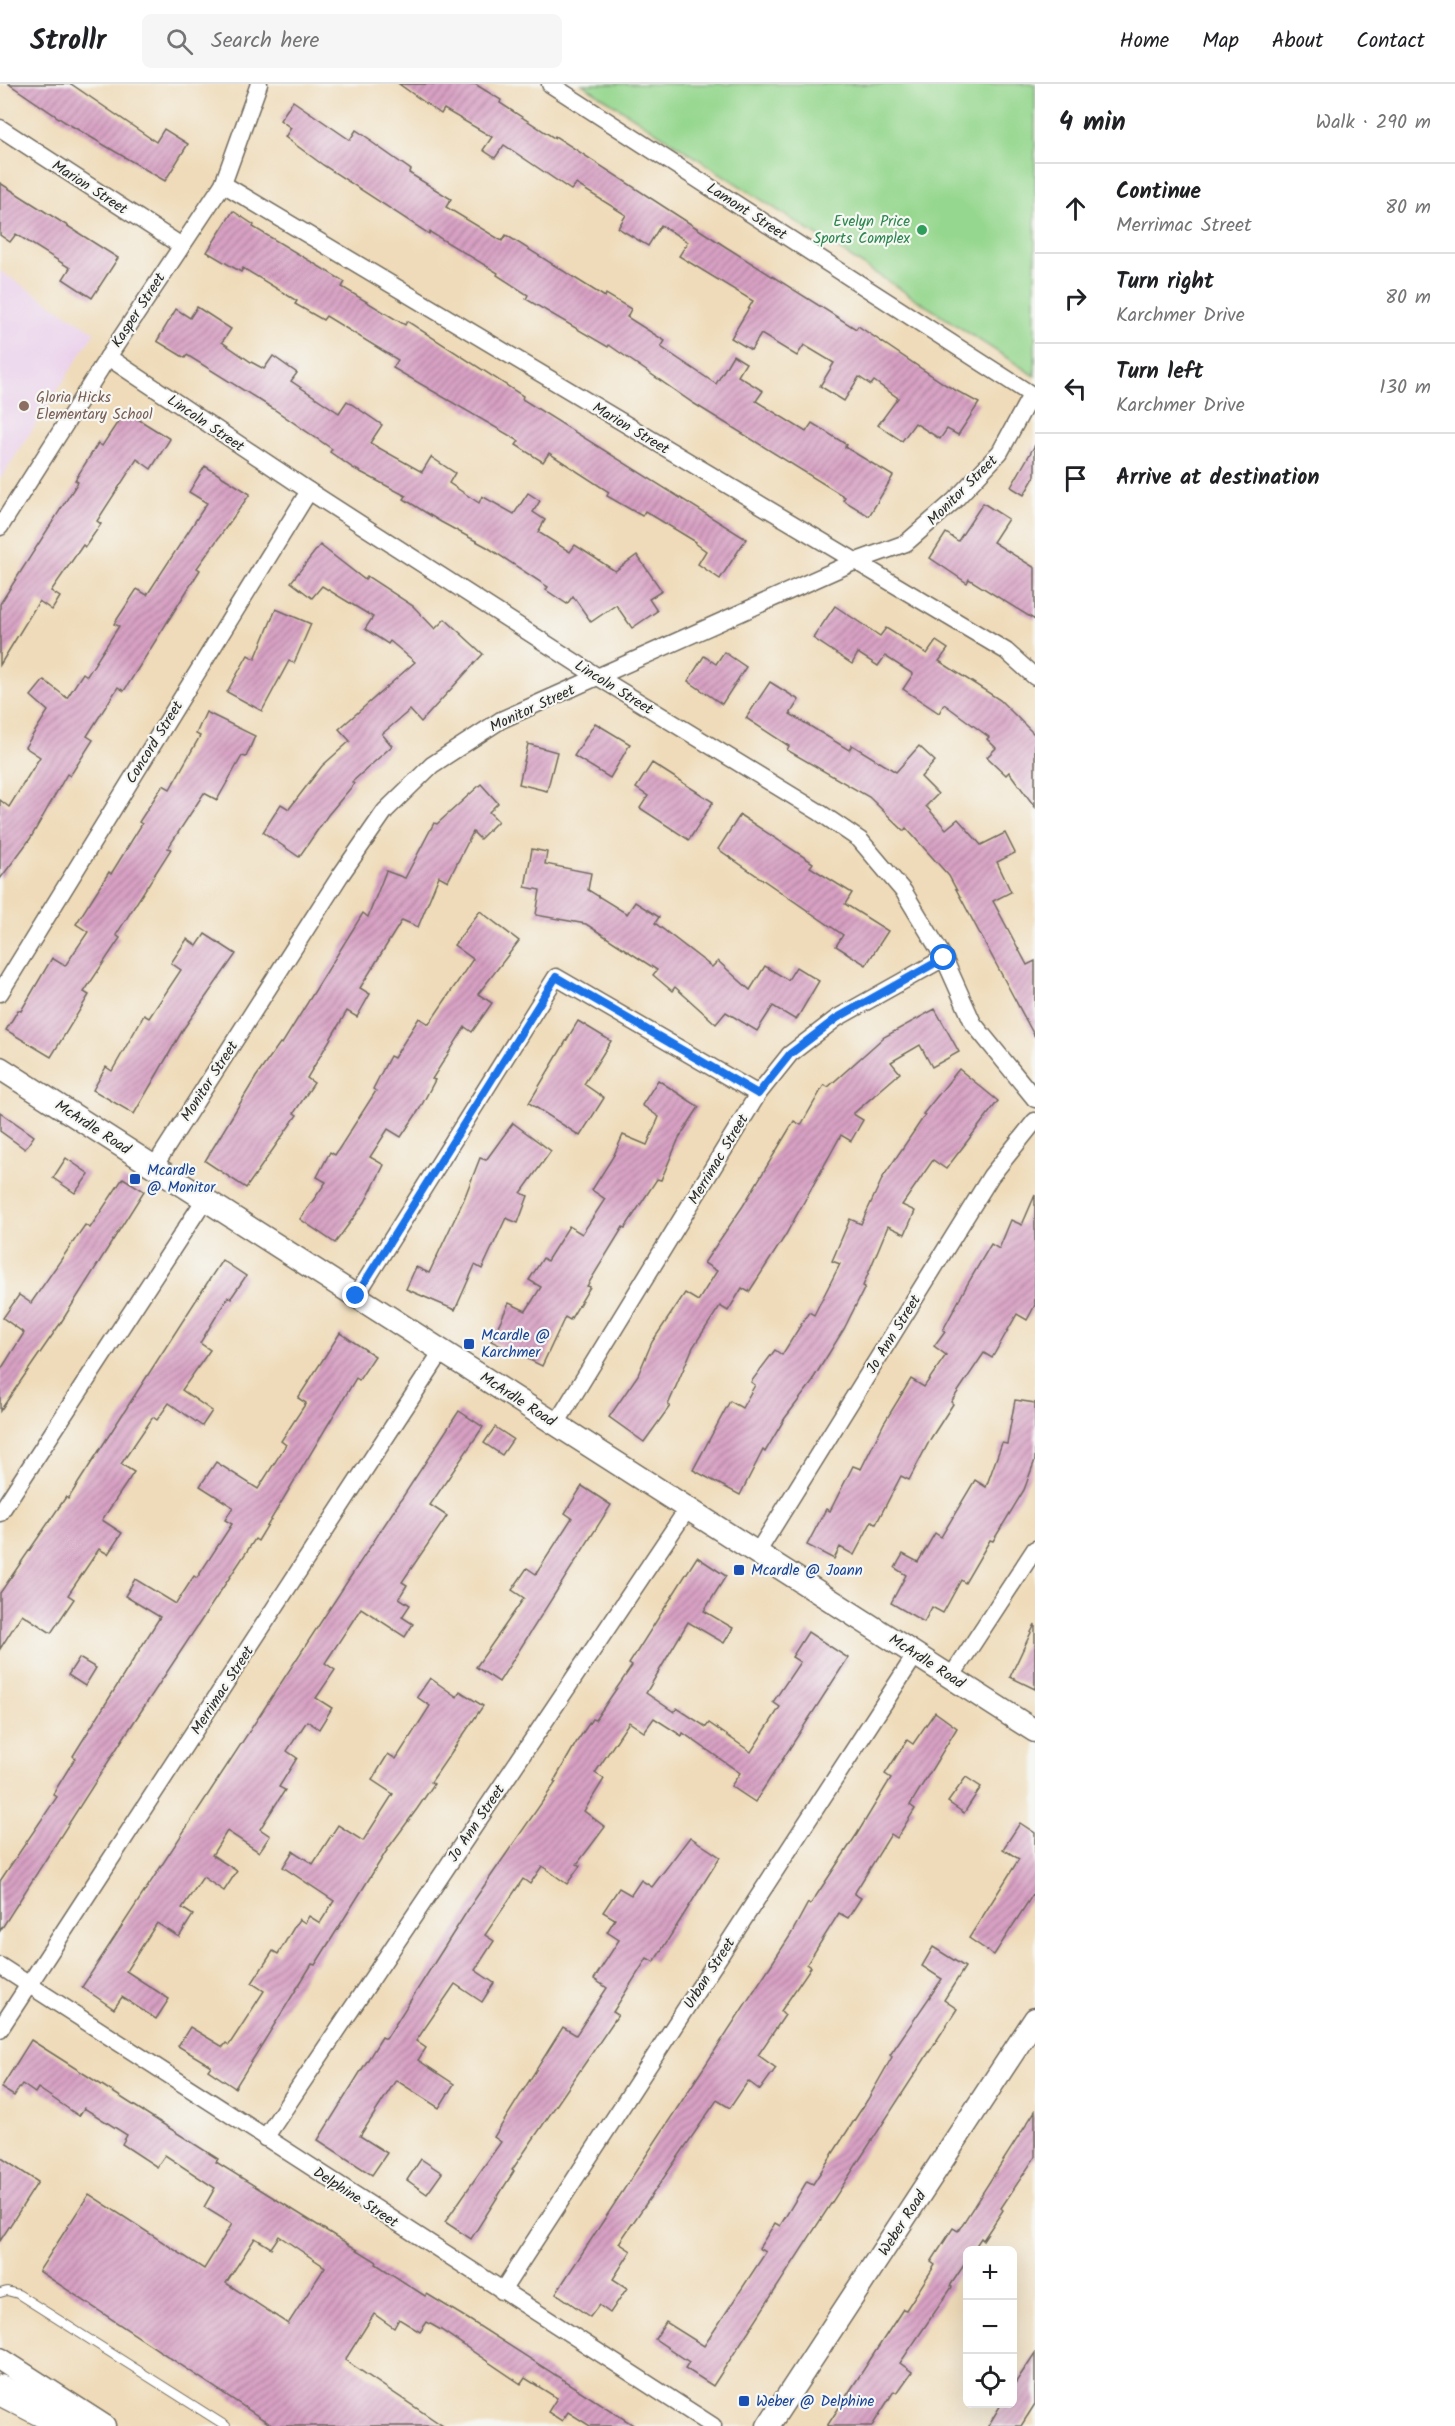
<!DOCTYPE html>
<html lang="en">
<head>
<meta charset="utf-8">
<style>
	:root { --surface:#fff; --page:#f6f6f6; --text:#202124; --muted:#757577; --line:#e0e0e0 }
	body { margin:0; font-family:Kalam,sans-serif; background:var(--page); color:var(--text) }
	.controls { position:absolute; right:18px; bottom:18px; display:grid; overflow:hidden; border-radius:9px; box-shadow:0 6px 24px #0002 }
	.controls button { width:54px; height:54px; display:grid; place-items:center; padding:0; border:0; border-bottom:2px solid var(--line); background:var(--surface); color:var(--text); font:30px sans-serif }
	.stop { position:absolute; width:18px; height:18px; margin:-14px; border:4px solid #1a73e8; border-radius:50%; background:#fff }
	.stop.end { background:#1a73e8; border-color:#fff; box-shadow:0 2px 6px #0008 }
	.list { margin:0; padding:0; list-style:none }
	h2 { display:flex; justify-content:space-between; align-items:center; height:78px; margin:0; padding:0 24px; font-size:26px }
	h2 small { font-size:20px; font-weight:400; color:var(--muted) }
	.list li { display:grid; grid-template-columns:39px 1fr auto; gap:18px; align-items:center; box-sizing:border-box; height:90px; padding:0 24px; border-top:2px solid var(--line) }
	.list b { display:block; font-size:22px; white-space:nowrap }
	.list p { margin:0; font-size:20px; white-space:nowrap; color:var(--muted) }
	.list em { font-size:20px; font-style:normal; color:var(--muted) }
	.icon { flex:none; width:33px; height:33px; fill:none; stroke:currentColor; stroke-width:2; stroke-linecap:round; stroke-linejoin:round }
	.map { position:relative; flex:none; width:1035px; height:2342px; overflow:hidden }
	header { display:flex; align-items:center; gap:36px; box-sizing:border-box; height:84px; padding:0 30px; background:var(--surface); border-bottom:2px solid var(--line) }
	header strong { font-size:28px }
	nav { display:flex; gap:33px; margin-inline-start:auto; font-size:21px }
	.search { width:420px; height:54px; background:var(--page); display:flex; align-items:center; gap:15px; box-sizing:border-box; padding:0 21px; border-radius:9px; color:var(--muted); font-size:22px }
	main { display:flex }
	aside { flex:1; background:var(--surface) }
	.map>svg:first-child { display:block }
</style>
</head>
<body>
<header>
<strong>Strollr</strong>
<div class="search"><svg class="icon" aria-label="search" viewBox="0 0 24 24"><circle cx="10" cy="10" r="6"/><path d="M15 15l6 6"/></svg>Search here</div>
<nav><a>Home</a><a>Map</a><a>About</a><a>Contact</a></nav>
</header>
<main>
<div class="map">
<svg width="1035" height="2342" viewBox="0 0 1035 2342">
	<defs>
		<pattern id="building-hatch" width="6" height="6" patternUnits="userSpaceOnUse" patternTransform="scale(1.5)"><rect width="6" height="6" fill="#d8a1c4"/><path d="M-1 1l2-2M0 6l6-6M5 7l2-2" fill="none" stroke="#af839f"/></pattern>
	</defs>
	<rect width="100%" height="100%" fill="#f6f6f2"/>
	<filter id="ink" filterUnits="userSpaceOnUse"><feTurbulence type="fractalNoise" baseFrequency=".0167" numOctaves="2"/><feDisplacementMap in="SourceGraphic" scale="12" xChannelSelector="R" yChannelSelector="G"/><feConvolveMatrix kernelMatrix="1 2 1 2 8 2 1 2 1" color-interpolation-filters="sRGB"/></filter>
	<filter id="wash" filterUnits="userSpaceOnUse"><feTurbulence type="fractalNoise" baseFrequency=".008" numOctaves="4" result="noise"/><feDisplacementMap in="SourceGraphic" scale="24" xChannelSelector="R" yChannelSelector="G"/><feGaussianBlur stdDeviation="1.35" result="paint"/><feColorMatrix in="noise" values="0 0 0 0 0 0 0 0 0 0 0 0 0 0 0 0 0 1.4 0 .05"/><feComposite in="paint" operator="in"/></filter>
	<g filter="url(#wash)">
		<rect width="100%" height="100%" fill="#efdbb9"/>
		<path fill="#ebd1ec" d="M0 187 95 248 0 396Z"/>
		<path fill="#95d78e" stroke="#60815c" stroke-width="1.5" d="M582 0H1035V292Z"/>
		<g id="blocks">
			<g fill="url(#building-hatch)" fill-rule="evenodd">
				<path d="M9 0H71L156 58 164 45 188 60 165 97 65 38Z"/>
				<path d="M399 0H475L501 16 500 19 554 54 555 52 726 163 856 245 858 242 946 301 979 319 958 351 947 345 940 355 915 339 902 357 878 341 898 314 874 297 871 301 859 293 844 317 820 302 834 279 804 261 797 272 761 250 751 266 731 254 753 217 679 172 688 158 661 141 648 162 618 144 626 131 576 100 571 106 504 61 495 74 483 66 492 53 444 25 441 30Z"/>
				<path d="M293 17 350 56 356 46 371 56 370 57 411 86 409 89 451 115 446 123 502 157 506 151 605 213 606 210 631 225 627 233 665 257 661 263 716 300 733 271 746 279 738 292 763 307 756 317 806 348 812 339 847 361 845 363 893 392 869 432 843 416 845 413 693 319 609 261 608 263 526 215 528 211 497 191 498 189 430 148 429 150 323 81 285 53 291 44 280 36Z"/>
				<path d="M0 99 118 174 92 214 63 195 70 184 16 150 10 158 0 151Z"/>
				<path d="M233 127 254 141 253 143 345 198 342 203 405 241 407 237 523 312 522 315 746 455 720 495 698 480 706 467 695 459 696 458 645 427 642 432 607 412 609 408 549 369 543 378 516 361 519 357 393 284 398 276 326 232 323 236 295 220 297 217 243 184 241 188 207 168Z"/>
				<path d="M197 223 231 245 222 258 251 278 264 285 273 272 297 289 291 297 339 329 347 317 382 341 370 359 422 388 431 373 455 389 449 399 479 419 482 412 514 430 528 409 540 417 533 428 545 436 538 448 570 468 575 461 615 487 637 471 662 507 649 515 657 527 632 544 616 521 591 538 573 512 567 520 546 506 548 503 487 463 441 438 404 415 406 412 353 384 330 368 332 365 272 324 187 271 185 274 157 257 176 225 190 234Z"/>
				<path d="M125 327 170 355 151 385 137 375 97 437 101 440 85 463 83 461 51 507 60 513 52 526 39 517 0 581V520L78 398 75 396 98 359 102 362Z"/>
				<path d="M1035 361V392L1024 411 1011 403Z"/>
				<path d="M205 382 250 410 197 484 200 486 124 607 118 603 87 652 93 656 70 692 67 690 30 755 0 795V716L9 723 40 673 25 663 48 627 31 612 44 596 67 614 83 589 87 592 119 542 114 540 137 505 147 511 207 419 189 408Z"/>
				<path d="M983 419 1008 435 993 458 1035 484V536L969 495 967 499 930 474 946 449 958 457Z"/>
				<path d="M320 461 365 496 367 492 413 522 435 545 445 535 483 570 421 638 410 626 382 650 392 662 352 698 354 700 328 731 299 773 263 748 281 720 289 725 322 682 350 657 339 645 415 578 390 557 388 560 365 545 373 533 322 502 312 514 291 498Z"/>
				<path d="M835 522 880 552 886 544 927 570 936 557 948 565 939 577 1000 616 1035 651V723L1009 688 1006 691 987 673 996 664 987 655 989 653 944 620 939 629 903 605 913 590 885 572 878 582 858 569 852 580 813 554Z"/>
				<path d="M276 525 311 540 294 579 289 577 262 627 227 608 248 571 255 575Z"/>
				<path d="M724 568 746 583 722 620 688 597 704 572 716 580Z"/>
				<path d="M770 598 799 616 790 630 849 666 852 661 896 688 919 662 935 677 921 693 938 710 926 722 946 745 958 735 981 761 1005 749 1015 769 997 778 1011 808 993 817 1027 881 1035 877V953L949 792 906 744 904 747 869 713 787 666 789 662 746 634Z"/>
				<path d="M206 628 255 652 246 673 242 672 217 716 204 709 168 764 171 765 116 851 120 854 84 908 89 911 51 973 6 946 18 926 21 927 52 874 65 882 88 848 76 840 109 788 111 790 142 740 139 738 163 701 170 705 200 652 196 650Z"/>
				<path d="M595 639 630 660 610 694 574 672Z"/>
				<path d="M528 660 557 668 547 707 519 700Z"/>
				<path d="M652 679 713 718 689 756 640 724 648 712 636 704Z"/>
				<path d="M481 700 498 719 489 728 498 737 480 755 473 748 448 797 439 792 418 843 402 836 360 904 370 910 357 933 347 927 307 994 314 999 294 1029 297 1031 246 1104 205 1077 256 993 280 959 282 960 363 829 368 833 386 787 405 794 434 739 437 740Z"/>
				<path d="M740 731 813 779 810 783 852 809 845 820 888 847 866 881 836 862 843 851 718 765Z"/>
				<path d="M532 765 547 768 545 780 591 789 588 806 627 830 635 818 659 833 655 839 712 883 718 877 750 906 765 882 788 896 796 883 819 897 796 936 773 922 757 947 726 928 716 940 675 903 672 907 653 891 657 886 586 840 536 831 540 806 525 803Z"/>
				<path d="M480 827 519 857 478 910 492 919 472 948 465 943 432 995 435 996 419 1026 401 1053 388 1045 370 1073 384 1081 365 1118 335 1159 300 1135 326 1098 317 1093 330 1068 335 1071 376 1007 373 1005 390 972 394 974 419 934 429 940 473 875 454 861Z"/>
				<path d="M205 850 236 870 184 944 134 1030 93 1006 106 983 112 987 144 931 149 934 181 886 171 879 187 855 197 862Z"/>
				<path d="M935 925 959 968 932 983 920 961 891 978 900 989 853 1030 863 1036 851 1057 841 1051 785 1152 749 1208 742 1204 728 1227 720 1222 693 1263 668 1321 670 1322 644 1358 609 1333 638 1291 652 1258 685 1209 698 1217 717 1187 704 1179 743 1122 794 1037 801 1041 824 1001 828 1003 884 953Z"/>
				<path d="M578 937 611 957 584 1000 604 1014 580 1052 529 1019Z"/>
				<path d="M959 985 998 1017 946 1085 933 1076 902 1121 915 1127 905 1150 888 1142 863 1202 865 1203 844 1245 813 1295 814 1296 785 1334 765 1368 763 1366 740 1411 693 1386 730 1317 742 1324 755 1301 751 1298 775 1266 782 1271 809 1228 814 1231 840 1180 832 1177 850 1135 861 1140 883 1093 925 1031 923 1030Z"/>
				<path d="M658 996 699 1023 679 1054 661 1096 657 1095 625 1144 623 1143 587 1202 590 1203 570 1236 565 1233 542 1282 491 1257 509 1219 526 1227 541 1203 529 1196 543 1174 547 1177 569 1142 582 1150 605 1115 592 1106 614 1071 623 1051 647 1061 659 1033 642 1021Z"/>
				<path d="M0 1028 34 1052 25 1065 0 1047Z"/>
				<path d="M513 1039 551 1067 521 1109 528 1112 518 1139 506 1134 482 1185 475 1181 455 1226 406 1205 416 1183 429 1189 464 1115 480 1074 486 1076Z"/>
				<path d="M66 1074 89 1090 75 1109 53 1094Z"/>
				<path d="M123 1094 144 1107 60 1240 0 1327V1287L24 1249 3 1234 19 1211 31 1219 85 1141 90 1144Z"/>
				<path d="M1035 1111V1221L1027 1236 1017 1230 992 1274 984 1269 951 1318 953 1320 931 1354 909 1396 901 1392 876 1440 872 1437 854 1471 840 1463 834 1475 807 1461 826 1425 830 1427 853 1382 861 1385 884 1339 911 1295 924 1303 946 1271 934 1262 945 1247 943 1246 967 1201 991 1160 999 1165 1011 1136 1022 1141Z"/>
				<path d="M222 1176 246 1192 231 1214 228 1213 200 1259 210 1266 182 1306 212 1327 202 1342 169 1319 157 1336 153 1333 121 1380 134 1388 102 1436 122 1449 108 1470 99 1465 68 1511 74 1515 51 1549 22 1530 0 1565V1509L66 1413 68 1415Z"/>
				<path d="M340 1249 375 1272 359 1296 356 1294 258 1457 255 1455 126 1650 0 1847V1797L57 1713 53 1710 75 1674 73 1672 160 1533 125 1512 135 1495 176 1520 194 1492 197 1494 232 1440 225 1436 233 1423 200 1402 216 1378 258 1405 286 1361 281 1357 306 1319 298 1314Z"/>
				<path d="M1015 1316 1035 1319V1376L1024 1406 993 1457 990 1456 965 1499 961 1496 943 1529 932 1523 924 1538 891 1519 906 1491 895 1484 903 1470 918 1478 935 1449 941 1453 975 1396 986 1403 1002 1359 1007 1360Z"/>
				<path d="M459 1327 483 1343 430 1421 447 1432 402 1498 407 1501 399 1514 410 1521 402 1533 413 1540 405 1553 361 1524 325 1579 335 1586 316 1614 332 1624 319 1645 307 1637 287 1667 297 1674 279 1703 285 1706 260 1745 270 1752 259 1768 227 1747 212 1771 237 1787 224 1807 203 1793 182 1824 193 1831 179 1853 157 1839 126 1887 169 1915 156 1935 122 1913 114 1925 82 1903Z"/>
				<path d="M495 1343 513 1355 502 1371 484 1359Z"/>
				<path d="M582 1402 611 1421 499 1598 476 1583 524 1514 512 1506 527 1484 536 1490 572 1434 565 1429Z"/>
				<path d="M697 1473 726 1492 704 1527 733 1544 724 1559 688 1538 646 1609 674 1628 677 1624 706 1643 709 1639 751 1668 780 1623 773 1618 800 1578 792 1573 808 1548 848 1574 755 1718 731 1702 740 1689 683 1649 682 1652 654 1634 644 1648 629 1638 595 1689 604 1695 584 1727 605 1743 577 1780 580 1782 567 1800 542 1782 530 1800 523 1795 485 1851 494 1857 475 1886 494 1899 482 1918 455 1900 416 1957 426 1964 418 1976 454 2000 439 2024 396 1996 360 2052 387 2069 372 2091 318 2056 382 1953 386 1955 473 1818 556 1698 554 1697 576 1659 592 1635 595 1636 632 1582 629 1580Z"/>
				<path d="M1035 1540V1605L1010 1593Z"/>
				<path d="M79 1574 96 1584 85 1602 68 1591Z"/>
				<path d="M430 1594 457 1613 460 1607 483 1622 431 1698 434 1700 417 1725 389 1763 315 1881 312 1880 235 2004 208 1986 211 1982 178 1962 190 1943 223 1963 226 1959 229 1961 264 1907 252 1899 273 1867 278 1870 299 1835 305 1839 309 1832 320 1839 334 1817 283 1783 293 1767 313 1780 338 1741 363 1757 393 1710 372 1696 388 1670 396 1675 430 1622 417 1613Z"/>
				<path d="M935 1628 957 1644 910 1721 915 1725 897 1754 891 1750 854 1810 861 1814 848 1834 839 1829 807 1880 811 1883 781 1927 785 1931 758 1971 776 1984 760 2006 748 1997 730 2024 717 2016 619 2159 631 2167 613 2195 627 2204 610 2229 599 2221 590 2233 556 2209 790 1852 808 1819 810 1821 857 1750 891 1694 885 1690 907 1656 913 1660Z"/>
				<path d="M966 1693 981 1703 964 1729 948 1718Z"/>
				<path d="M1020 1739 1035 1749V1807L994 1871 969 1854 1019 1775 1003 1765Z"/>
				<path d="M690 1753 720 1773 654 1878 647 1874 613 1928 618 1931 512 2086 514 2087 471 2155 445 2138 501 2058 494 2053 563 1943 576 1951 607 1904 594 1895 619 1856 607 1848 615 1835 603 1828 619 1804 631 1811 641 1796 652 1803Z"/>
				<path d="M933 1863 965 1883 944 1916 957 1925 713 2302 685 2284 689 2278 655 2255 666 2238 704 2262 766 2168 759 2164 775 2139 780 2142 807 2097 813 2100 868 2015 892 1973 890 1971 942 1895 922 1882Z"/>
				<path d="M31 1956 218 2075 216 2078 377 2178 376 2180 425 2212 427 2210 468 2235 635 2342H590L568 2328 562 2337 548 2328 557 2314 525 2294 521 2300 441 2246 427 2238 420 2248 399 2235 394 2244 374 2230 345 2276 443 2342H273L39 2187 89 2110 204 2185 232 2140 204 2123 215 2104 165 2071 157 2083 122 2060 127 2051 84 2024 79 2032 38 2004 35 2009 22 2000 14 2012 1 2004ZM279 2152 325 2183 288 2240 226 2199 255 2154 271 2164Z"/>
				<path d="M1035 2027V2073L1001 2124 1003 2126 983 2156 981 2154 973 2166H968V2175L950 2202 952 2203 900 2279 912 2288 897 2309 894 2307 872 2342H827L903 2225 906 2226 935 2181 931 2178 953 2144 958 2147Z"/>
				<path d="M0 2073 38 2098 0 2157Z"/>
				<path d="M421 2075 442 2089 427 2110 407 2096Z"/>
				<path d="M1035 2269V2320L1021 2342H988L1002 2319H1012V2304Z"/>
			</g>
		</g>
	</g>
	<g filter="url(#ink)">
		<use href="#blocks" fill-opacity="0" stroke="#70695d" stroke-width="1.5"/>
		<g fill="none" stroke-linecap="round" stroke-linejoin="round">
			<defs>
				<path id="lane" d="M0 2209 7 2207 18 2210 226 2342"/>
				<g id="street">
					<path d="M550 0 1035 313"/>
					<path d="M0 44 180 161"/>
					<path d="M223 100 1006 567 1035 593"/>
					<path d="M108 273 309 407 598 593 819 728 860 756 904 808 944 874 973 939 1035 1015"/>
					<path d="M0 443 108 273 223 100 259 0"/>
					<path d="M0 909 309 407"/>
					<path d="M154 1083 340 792 385 727 432 681 501 636 854 478 906 459 954 417 1000 368 1031 311"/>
					<path d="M356 1212 556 893 758 1010"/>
					<path d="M556 1340 758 1010 790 970 837 934 944 874"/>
					<path d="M0 1429 205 1115"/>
					<path d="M757 1469 991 1092 1035 1037"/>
					<path d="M951 1593 1035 1465"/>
					<path d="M0 1882 713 2342"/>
					<path d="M0 1945 442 1267"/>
					<path d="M265 2054 688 1424"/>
					<path d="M502 2207 916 1570"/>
				</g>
				<g id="secondary">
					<path d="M0 984 1035 1647"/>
					<path d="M0 2275 104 2342"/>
					<path d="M768 2342 1035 1935"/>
				</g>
				<path id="highway" d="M0 2306 70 2342"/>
			</defs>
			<use href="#lane" stroke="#70695d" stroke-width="10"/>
			<use href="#street" stroke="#70695d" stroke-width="19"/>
			<use href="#secondary" stroke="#70695d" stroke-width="25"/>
			<use href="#highway" stroke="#70695d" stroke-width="32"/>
			<use href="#lane" stroke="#fff" stroke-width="8"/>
			<use href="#street" stroke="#fff" stroke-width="16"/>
			<use href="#secondary" stroke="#fff" stroke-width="22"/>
			<use href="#highway" stroke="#fff" stroke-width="30"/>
		</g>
	</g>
	<g fill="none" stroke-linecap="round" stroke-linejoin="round" filter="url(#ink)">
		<path stroke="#1a73e8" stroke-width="8" d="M356 1212 556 893 758 1010 790 970 837 934 944 874"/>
	</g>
	<circle fill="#2e9e5b" stroke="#f6f6f2" stroke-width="2" cx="922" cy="146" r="6"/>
	<circle fill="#8d6e63" stroke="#f6f6f2" stroke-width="2" cx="24" cy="322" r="6"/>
	<g fill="#1a4fb4" stroke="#f6f6f2" stroke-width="2">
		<rect x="129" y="1089" width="12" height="12" rx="3"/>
		<rect x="463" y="1254" width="12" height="12" rx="3"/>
		<rect x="733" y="1480" width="12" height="12" rx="3"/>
		<rect x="738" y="2311" width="12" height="12" rx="3"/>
	</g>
	<g text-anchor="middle" stroke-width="4.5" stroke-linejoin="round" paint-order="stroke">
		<g font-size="15" fill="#2b2b2b" stroke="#f6f6f2">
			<text transform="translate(90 103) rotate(33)" y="5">Marion Street</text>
			<text transform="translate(747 127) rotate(33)" y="5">Lamont Street</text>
			<text transform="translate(138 226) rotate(-57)" y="5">Kasper Street</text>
			<text transform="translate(206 339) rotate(34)" y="5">Lincoln Street</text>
			<text transform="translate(631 344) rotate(31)" y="5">Marion Street</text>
			<text transform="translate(962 406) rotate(-45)" y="5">Monitor Street</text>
			<text transform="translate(614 603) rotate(32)" y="5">Lincoln Street</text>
			<text transform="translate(532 624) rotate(-25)" y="5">Monitor Street</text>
			<text transform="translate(154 658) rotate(-58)" y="5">Concord Street</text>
			<text transform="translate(209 997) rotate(-57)" y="5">Monitor Street</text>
			<text transform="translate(93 1043) rotate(33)" y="5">McArdle Road</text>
			<text transform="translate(718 1075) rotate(-59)" y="5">Merrimac Street</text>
			<text transform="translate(893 1250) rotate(-58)" y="5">Jo Ann Street</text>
			<text transform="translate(518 1315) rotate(33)" y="5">McArdle Road</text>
			<text transform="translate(927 1577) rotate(33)" y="5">McArdle Road</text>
			<text transform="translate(222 1606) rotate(-57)" y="5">Merrimac Street</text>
			<text transform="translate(476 1739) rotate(-56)" y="5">Jo Ann Street</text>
			<text transform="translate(709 1889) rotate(-57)" y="5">Urban Street</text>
			<text transform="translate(356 2113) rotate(33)" y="5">Delphine Street</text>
			<text transform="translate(902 2139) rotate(-57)" y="5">Weber Road</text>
		</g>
		<g font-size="15" fill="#27864d" stroke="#f6f6f2" text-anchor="end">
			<text x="910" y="142">Evelyn Price<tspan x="910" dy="17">Sports Complex</tspan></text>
		</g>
		<g font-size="15" fill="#785e54" stroke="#f6f6f2" text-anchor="start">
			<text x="36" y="318">Gloria Hicks<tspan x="36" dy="17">Elementary School</tspan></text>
		</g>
		<g font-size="15" fill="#164399" stroke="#f6f6f2" text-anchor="start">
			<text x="147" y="1091">Mcardle<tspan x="147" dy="17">@ Monitor</tspan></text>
			<text x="481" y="1256">Mcardle @<tspan x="481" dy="17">Karchmer</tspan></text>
			<text x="751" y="1491">Mcardle @ Joann</text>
			<text x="756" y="2322">Weber @ Delphine</text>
		</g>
	</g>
</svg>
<div class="controls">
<button>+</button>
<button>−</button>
<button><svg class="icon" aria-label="locate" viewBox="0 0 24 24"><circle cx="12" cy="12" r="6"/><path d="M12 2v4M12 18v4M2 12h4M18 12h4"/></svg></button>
</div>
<div class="stop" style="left:944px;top:874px"></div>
<div class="stop end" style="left:356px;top:1212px"></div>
</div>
<aside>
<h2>4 min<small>Walk · 290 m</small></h2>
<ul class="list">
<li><svg class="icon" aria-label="ahead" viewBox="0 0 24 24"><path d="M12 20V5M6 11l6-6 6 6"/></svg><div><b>Continue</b><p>Merrimac Street</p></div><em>80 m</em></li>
<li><svg class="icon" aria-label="right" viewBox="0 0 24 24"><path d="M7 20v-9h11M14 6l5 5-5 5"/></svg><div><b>Turn right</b><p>Karchmer Drive</p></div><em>80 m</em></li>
<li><svg class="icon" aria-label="left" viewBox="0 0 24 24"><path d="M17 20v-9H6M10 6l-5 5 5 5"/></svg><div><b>Turn left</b><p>Karchmer Drive</p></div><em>130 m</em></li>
<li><svg class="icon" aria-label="arrive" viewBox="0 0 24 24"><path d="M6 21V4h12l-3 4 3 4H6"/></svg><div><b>Arrive at destination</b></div></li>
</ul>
</aside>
</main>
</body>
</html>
